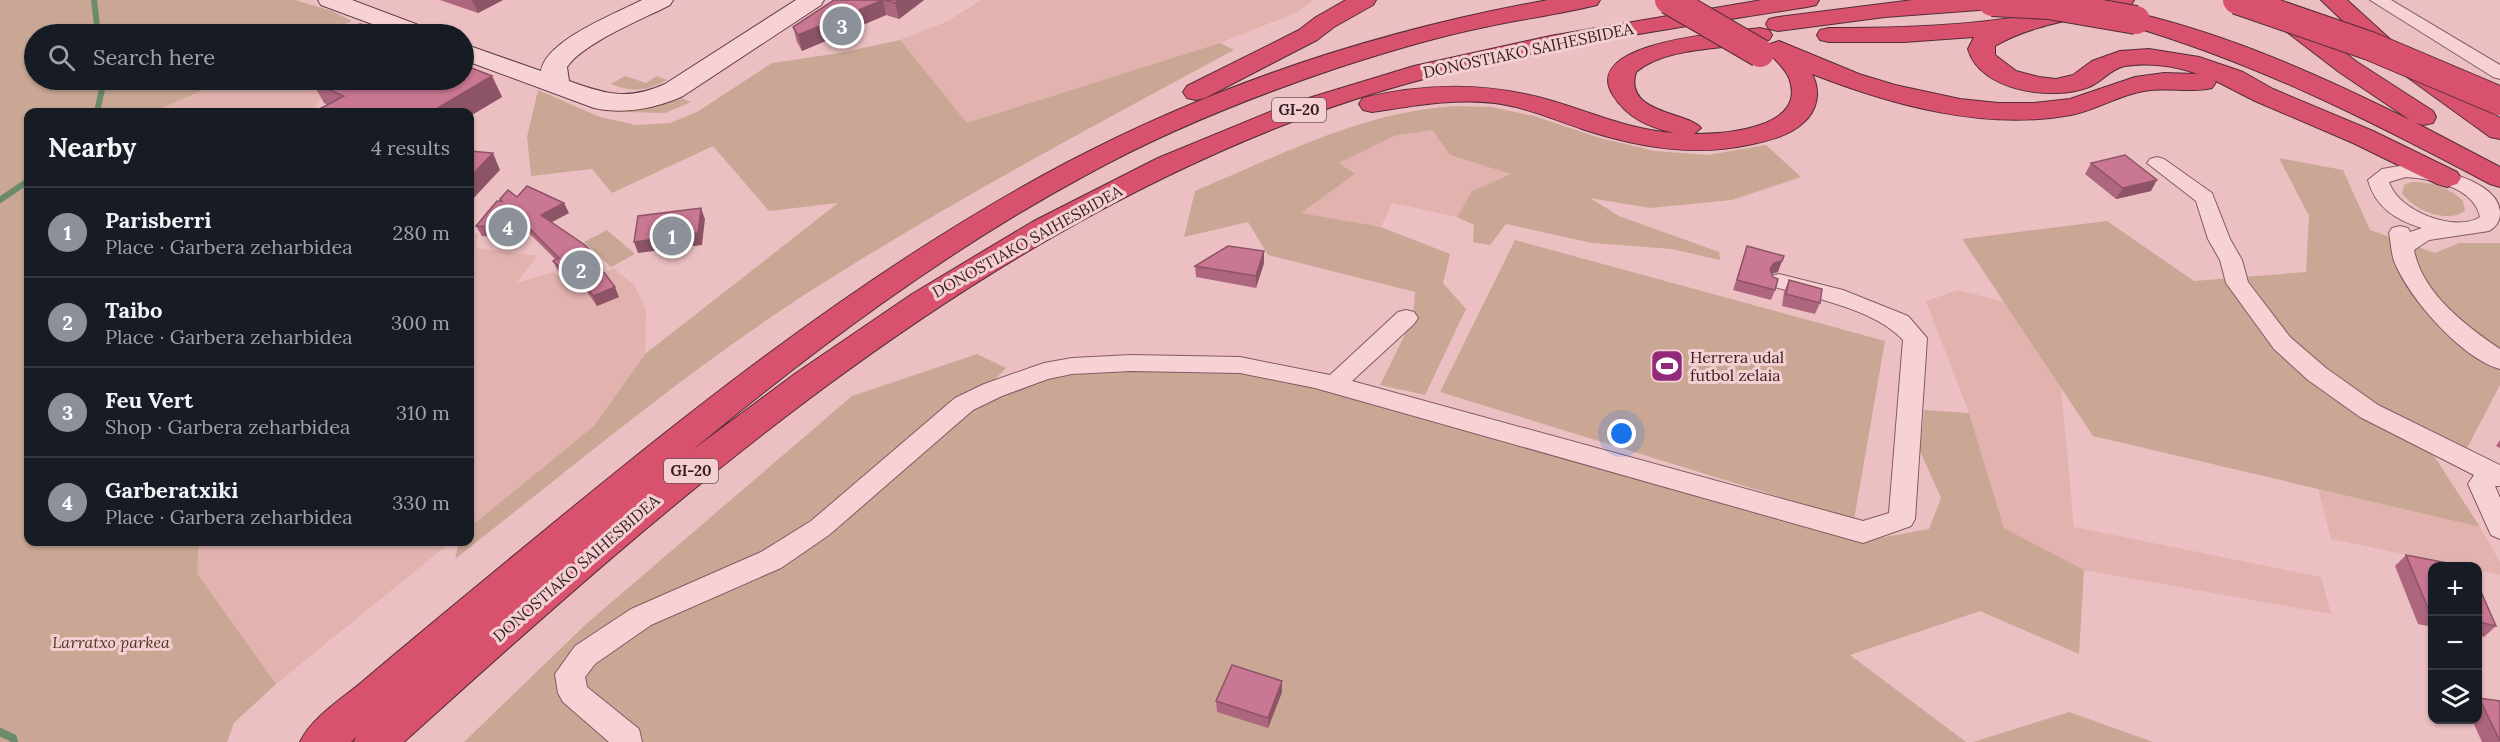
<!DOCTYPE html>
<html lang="en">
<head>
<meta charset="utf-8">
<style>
	:root { --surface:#171b24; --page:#20242c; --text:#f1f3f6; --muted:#9ea1a6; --line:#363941; --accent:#8c9099 }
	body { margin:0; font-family:Lora,serif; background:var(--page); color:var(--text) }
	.controls { position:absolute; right:18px; bottom:18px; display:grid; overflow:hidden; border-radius:12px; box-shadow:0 2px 4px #0004 }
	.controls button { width:54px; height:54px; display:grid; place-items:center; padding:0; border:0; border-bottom:2px solid var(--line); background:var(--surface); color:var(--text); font:30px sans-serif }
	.you { position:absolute; left:1622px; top:434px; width:21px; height:21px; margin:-15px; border:4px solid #fff; border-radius:50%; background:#1a73e8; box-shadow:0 0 0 9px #1a73e833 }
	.badge { display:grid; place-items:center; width:39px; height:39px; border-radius:50%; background:var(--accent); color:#fff; font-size:20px; font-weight:700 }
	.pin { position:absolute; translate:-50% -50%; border:3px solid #fff; box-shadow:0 2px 6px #0006 }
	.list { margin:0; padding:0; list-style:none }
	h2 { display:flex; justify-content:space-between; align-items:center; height:78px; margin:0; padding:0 24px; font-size:26px }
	h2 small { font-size:20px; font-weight:400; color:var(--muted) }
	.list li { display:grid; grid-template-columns:39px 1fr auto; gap:18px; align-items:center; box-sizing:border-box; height:90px; padding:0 24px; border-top:2px solid var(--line) }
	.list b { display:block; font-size:22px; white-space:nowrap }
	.list p { margin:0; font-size:20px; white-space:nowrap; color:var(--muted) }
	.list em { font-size:20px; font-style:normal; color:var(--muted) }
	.icon { flex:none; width:33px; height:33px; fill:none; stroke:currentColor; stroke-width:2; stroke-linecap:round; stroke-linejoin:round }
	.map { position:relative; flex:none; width:2500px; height:742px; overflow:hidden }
	.search { position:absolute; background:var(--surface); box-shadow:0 2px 4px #0004; left:24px; top:24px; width:450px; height:66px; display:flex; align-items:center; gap:15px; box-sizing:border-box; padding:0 21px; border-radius:33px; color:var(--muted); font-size:22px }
	.panel { position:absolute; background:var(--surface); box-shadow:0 2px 4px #0004; left:24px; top:108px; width:450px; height:438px; border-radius:12px }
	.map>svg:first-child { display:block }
</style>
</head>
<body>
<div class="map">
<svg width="2500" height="742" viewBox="0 0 2500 742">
	<rect width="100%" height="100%" fill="#ecc0c2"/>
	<g fill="#e1b2ae">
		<path d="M981 0H1313L1298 12 1220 43 967 123 900 40 948 21Z"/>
		<path d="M225 80H328L329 88 312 112H169L162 109Z"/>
		<path d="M1432 130 1450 155 1512 174 1472 191 1457 217 1392 203 1381 227 1300 213 1354 175 1339 163 1394 136Z"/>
		<path d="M470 232 478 234 476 248 538 256 516 283 554 272 570 289 614 268 635 286 646 311 645 354 594 426 470 527Z"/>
		<path d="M1958 290 2005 302 2061 388 2074 527 2321 577 2331 614 2084 570 2004 528 1969 413 1926 301Z"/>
		<path d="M2318 489 2480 527 2500 562V575L2478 570V566H2461L2331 539Z"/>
		<path d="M199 542H451L276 684 197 573Z"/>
	</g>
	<g fill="#c9a794">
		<path d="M0 0H295L332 11 352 21 322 34H34V80H225L163 108 169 112H28V542H199L197 573 276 684 234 723 227 742H0Z"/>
		<path d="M900 40 967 123 1220 43 1234 50C1095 125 956 199 823 283 693 365 575 465 455 559L459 542H470V527L594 426 645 354 838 203 769 211 713 146 612 193 592 169 531 176 527 137 538 90 600 117 636 125 670 123 697 112 772 63 840 53Z"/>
		<path d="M625 76 646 83 657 76 667 80C647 91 633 93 611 84Z"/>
		<path d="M679 97 691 102 665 113 624 112 627 108Z"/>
		<path d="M1456 106 1491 107 1534 116 1600 138 1655 151 1708 155 1766 145 1801 177 1732 200 1650 208 1590 198 1619 216 1719 252 1720 260 1672 249 1592 243 1506 224 1490 245 1473 242 1474 225 1457 217 1472 191 1511 174 1450 155 1432 130 1394 136 1339 163 1355 174 1301 213 1381 227 1450 254 1443 283 1466 309 1425 395 1380 385 1413 318 1415 292 1268 255 1248 222 1184 237 1195 191C1278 156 1364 111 1456 106Z"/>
		<path d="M2279 158 2343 170 2370 230 2435 253 2459 243H2500V385L2465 452 2429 448 2480 527 2093 436 1962 239 2107 221 2194 281 2306 272 2309 216Z"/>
		<path d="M2411 182C2430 181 2449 187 2463 201L2465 211C2447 224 2413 210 2402 193L2404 185Z"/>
		<path d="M607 230 635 254 611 267 584 242Z"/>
		<path d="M1515 240 1885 341 1854 520 1440 392Z"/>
		<path d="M977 354 1006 368 968 407 1036 381 1086 373 1162 370 1247 372 1334 386 1862 541 1929 529 1941 498 1920 451 1924 410 1969 413 2004 528 2084 570 2079 654 1980 611 1850 655 1966 742H464L585 625 852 396Z"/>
		<path d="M2069 712 2153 742H1973Z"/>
	</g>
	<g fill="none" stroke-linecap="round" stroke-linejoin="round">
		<g stroke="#6b8b6a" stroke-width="6">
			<path d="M94 0 98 34"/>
			<path d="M97 112 104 80"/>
			<path d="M0 200 28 181"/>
		</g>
		<path stroke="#6b8b6a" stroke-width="8" d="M0 732 13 738 14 742"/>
		<defs>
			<g id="street">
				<path d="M2370 0H2391L2500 65V79L2493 77Z"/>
				<path d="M2157 157 2164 159 2212 193 2230 239 2242 260 2248 282 2290 337 2326 368 2378 405 2500 465V486H2495L2500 498V539L2491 535 2468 484 2474 475 2360 417 2308 380 2274 349 2226 283 2220 260 2208 239 2196 201 2147 163 2150 159Z"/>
				<path d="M2406 165C2431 167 2498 179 2500 212 2500 221 2497 226 2489 231L2429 240 2414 250C2422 293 2466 326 2500 349V369C2461 358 2409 298 2394 261 2391 252 2391 242 2389 233L2392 228 2400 226 2408 228 2410 232 2422 228C2396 220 2375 207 2368 180L2382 169ZM2406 177C2432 179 2474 187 2480 217 2455 233 2398 211 2389 182Z"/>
				<path d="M1779 274 1843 290 1908 316 1927 338 1915 519 1911 526 1863 543 1315 388 1240 373 1131 371 1072 374 1048 379 1002 396 973 410 829 535 781 568 651 625 595 664 585 677 587 687 639 729 642 742H609L563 702 558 693 555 674 575 646 631 609 761 552 811 521 955 398 984 384 1044 363 1072 358 1131 355 1240 357 1330 375 1398 312 1406 310 1414 312 1418 318 1414 324 1352 381 1863 521 1889 513 1903 340C1875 309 1811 297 1771 286L1768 281 1771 276Z"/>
			</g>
			<g id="secondary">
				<path d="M318 0H352L429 29 432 34H399L321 5Z"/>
				<path d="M642 0H673L670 5C643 19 583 43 567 67L569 81C605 94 628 101 665 84L796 0H824L821 5 683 96C657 108 623 115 594 108L464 60V44L541 71C546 40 617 13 642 0Z"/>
			</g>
			<g id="highway">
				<path d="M1346 0H1376L1373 5 1334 27 1317 40 1205 98 1196 100 1187 98 1183 92 1187 86 1299 30 1316 17Z"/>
				<path d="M1548 0H1600L1597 5C1560 14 1522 19 1485 27 1435 37 1386 52 1337 68 1251 97 1166 131 1086 175 945 251 815 349 691 451L796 373 912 294 1032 222 1158 158 1289 104 1414 66 1550 36 1762 0H1819L1816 5 1807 7C1640 34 1467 56 1307 116 958 247 677 495 404 742H354L356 737 351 742H300C312 717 342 699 363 681 403 647 443 614 483 581 666 430 854 275 1066 163 1216 84 1381 30 1548 0Z"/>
				<path d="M1913 0H2003L2004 2 2001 7 1992 9 1885 17 1778 31 1769 29 1766 24 1769 19 1778 17Z"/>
				<path d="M2096 0H2134L2131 5C2087 18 2033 23 1995 46V55L2016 71 2039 77 2056 79 2073 75 2092 61 2120 51 2149 49 2199 57 2243 72 2273 89 2373 131 2457 172 2461 178 2457 184 2447 187 2437 184 2353 143 2255 101 2214 80 2216 82 2212 88C2191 93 2167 87 2144 91 2119 95 2096 110 2071 115 1984 131 1892 105 1812 74 1821 91 1818 110 1803 123 1789 136 1767 141 1748 145 1692 157 1636 147 1582 129 1553 119 1525 107 1495 103 1453 98 1413 106 1372 112L1363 110 1359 104 1363 98C1425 83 1487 82 1549 100 1591 112 1630 130 1674 133 1649 127 1627 118 1613 95 1579 41 1732 32 1760 28L1769 30 1772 35 1769 40C1729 50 1668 45 1636 72 1623 114 1689 112 1701 128L1694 134C1726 134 1808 128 1789 78 1784 66 1773 59 1766 49L1770 44 1779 41 1859 74 1895 85 1960 99 1998 103H2034L2070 99 2135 77 2164 73 2198 74C2176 66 2148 62 2125 66 2110 69 2102 82 2089 87 2054 101 1980 92 1968 49L1974 37 1904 42H1829L1820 40 1817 35 1820 30 1829 28C1919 28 2009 25 2096 0Z"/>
				<path d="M2321 0H2347L2403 51 2500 118V139L2490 137 2385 61Z"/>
				<path d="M2279 7 2288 9 2357 62 2433 111 2436 117 2433 123 2423 125 2416 123 2500 167V187L2490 184C2371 121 2257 63 2127 25L2124 20 2127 15 2136 13C2232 36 2322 76 2410 120L2339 72 2270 19 2267 14 2270 9Z"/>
			</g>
		</defs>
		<use href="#street" stroke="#845963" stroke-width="2"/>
		<use href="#secondary" stroke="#663c47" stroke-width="2"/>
		<use href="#highway" stroke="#522d38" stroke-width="2"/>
		<use href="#street" fill="#f7d2d5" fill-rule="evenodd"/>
		<use href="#secondary" fill="#f7d2d5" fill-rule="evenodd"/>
		<use href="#highway" fill="#d9526d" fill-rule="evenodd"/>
		<defs>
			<g id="highway-bridge">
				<path d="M1669 0 1760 53"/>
				<path d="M2237 0 2370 46 2500 101"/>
				<path d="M1992 2 2049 5 2136 20"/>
			</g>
		</defs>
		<use href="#highway-bridge" stroke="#522d38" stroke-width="30" stroke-linecap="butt"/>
		<use href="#highway-bridge" stroke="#d9526d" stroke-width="28"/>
	</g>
	<g fill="#ad667e">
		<path d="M440 0H503L478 13Z"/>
		<path d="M834 0H924L899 19 886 15 802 51 797 42 793 27Z"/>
		<path d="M492 76 502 97 470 116V112L328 105 324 103 313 83Z"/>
		<path d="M2091 163 2151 191 2116 199 2085 174Z"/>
		<path d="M517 197 569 213 552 222 600 260 604 270 603 271 619 297 597 306 580 282 573 286 558 271 553 261 556 260 526 230 519 239 482 236 476 226 501 201 500 199Z"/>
		<path d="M1747 246 1778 272 1771 274 1775 290 1771 300 1733 290Z"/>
		<path d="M1264 263 1256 288 1196 277 1195 266Z"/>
		<path d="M1789 280 1820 303 1815 314 1782 306 1784 292Z"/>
		<path d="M2500 440V448L2496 446Z"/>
		<path d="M2406 555 2433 567V627L2418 624 2395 566Z"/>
		<path d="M2478 585 2496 626 2484 637 2478 635Z"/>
		<path d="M1282 692 1268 728 1217 712 1216 701Z"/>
		<path d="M2479 698 2500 742H2482L2472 720H2478V700Z"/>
	</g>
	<g fill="#8d5367">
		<path d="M472 0H503L478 13Z"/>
		<path d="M883 0 886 15 802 51 798 35Z"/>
		<path d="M900 0H924L899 19 895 3Z"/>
		<path d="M492 76 502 97 470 116V112H431Z"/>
		<path d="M493 153 500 170 470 202V177Z"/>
		<path d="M2157 180 2151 191 2116 199 2123 188Z"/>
		<path d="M564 203 569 213 546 225 541 215Z"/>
		<path d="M701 208 705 219 702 245 638 253 634 242Z"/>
		<path d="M521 220 526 230 519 239 515 229Z"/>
		<path d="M1264 251V263L1256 288V276Z"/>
		<path d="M600 260 604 270 601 272 596 262Z"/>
		<path d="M1782 261 1778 272 1770 274V269L1774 263Z"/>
		<path d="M576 272 580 282 573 286 568 276Z"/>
		<path d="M615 287 619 297 597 306 593 296Z"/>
		<path d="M1282 681V692L1268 728V718Z"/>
	</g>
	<g fill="#c97793" stroke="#8d5367" stroke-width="1.5">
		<path d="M834 0H883L798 35 793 27Z"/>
		<path d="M884 0H900L895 3Z"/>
		<path d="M360 24 387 34H340Z"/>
		<path d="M421 33 425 34H407H408Z"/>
		<path d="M464 65 492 76 431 112H314L344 96 313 83 319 80H464Z"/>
		<path d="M470 151 493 153 470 177Z"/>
		<path d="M2125 155 2157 180 2123 188 2091 163Z"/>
		<path d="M527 186 564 203 541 215 585 245 600 260 596 262 615 287 593 296 576 272 568 276 553 261 559 258 521 220 515 229 476 226 497 201H502L500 199 508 190 517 197Z"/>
		<path d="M701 208 698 233 634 242 638 216Z"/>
		<path d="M1228 246 1264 251 1256 276 1195 266Z"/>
		<path d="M1747 246 1784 256 1782 261 1774 263 1770 269 1773 277 1778 279 1775 290 1737 280Z"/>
		<path d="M1789 280 1822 289 1820 303 1786 294Z"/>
		<path d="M2406 555 2468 567H2433V614L2430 613Z"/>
		<path d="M2478 585 2496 626 2478 622Z"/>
		<path d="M1232 665 1282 681 1268 718 1216 701Z"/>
		<path d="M2479 698 2500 701V741Z"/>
	</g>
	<defs>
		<symbol id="stadium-square" viewBox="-11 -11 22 22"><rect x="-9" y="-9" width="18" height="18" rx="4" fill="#912b79" stroke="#f4cfd1"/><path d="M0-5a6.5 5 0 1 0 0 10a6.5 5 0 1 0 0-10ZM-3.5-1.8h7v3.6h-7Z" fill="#fff"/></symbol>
	</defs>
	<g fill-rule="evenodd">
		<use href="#stadium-square" x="1648" y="347" width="38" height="38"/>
	</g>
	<g text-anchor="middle" stroke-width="6" stroke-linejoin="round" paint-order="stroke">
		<g fill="#f4cfd1" stroke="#6e5257" stroke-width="1.5">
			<rect x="1272" y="98" width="54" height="24" rx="4.5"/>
			<rect x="664" y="459" width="54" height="24" rx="4.5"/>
		</g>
		<g font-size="15" font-weight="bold" fill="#341d23">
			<text x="1299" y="115">GI-20</text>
			<text x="691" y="476">GI-20</text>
		</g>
		<g font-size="16" fill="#341d23" stroke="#f4cfd1">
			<text transform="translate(1528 50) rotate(-12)" y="6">DONOSTIAKO SAIHESBIDEA</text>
			<text transform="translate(1027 241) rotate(-29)" y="6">DONOSTIAKO SAIHESBIDEA</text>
			<text transform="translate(576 568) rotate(-41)" y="6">DONOSTIAKO SAIHESBIDEA</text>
		</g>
		<g font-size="16" fill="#341d23" stroke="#f4cfd1" text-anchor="start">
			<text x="1690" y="363">Herrera udal<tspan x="1690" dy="18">futbol zelaia</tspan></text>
		</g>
		<g font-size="16" font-style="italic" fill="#503924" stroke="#f4cfd1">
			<text x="111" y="648">Larratxo parkea</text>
		</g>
	</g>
</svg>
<div class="controls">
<button>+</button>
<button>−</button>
<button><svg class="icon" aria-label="layers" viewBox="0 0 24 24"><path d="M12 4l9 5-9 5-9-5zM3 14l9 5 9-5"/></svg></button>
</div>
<div class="you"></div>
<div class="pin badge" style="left:672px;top:236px">1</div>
<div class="pin badge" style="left:581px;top:270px">2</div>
<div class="pin badge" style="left:842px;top:26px">3</div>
<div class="pin badge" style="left:508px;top:227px">4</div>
<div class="search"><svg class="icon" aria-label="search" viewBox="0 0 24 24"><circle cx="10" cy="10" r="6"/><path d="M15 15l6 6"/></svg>Search here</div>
<section class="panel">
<h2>Nearby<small>4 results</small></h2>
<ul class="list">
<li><span class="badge">1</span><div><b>Parisberri</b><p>Place · Garbera zeharbidea</p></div><em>280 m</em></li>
<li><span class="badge">2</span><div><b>Taibo</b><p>Place · Garbera zeharbidea</p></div><em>300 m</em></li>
<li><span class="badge">3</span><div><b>Feu Vert</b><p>Shop · Garbera zeharbidea</p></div><em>310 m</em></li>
<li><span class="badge">4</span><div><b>Garberatxiki</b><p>Place · Garbera zeharbidea</p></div><em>330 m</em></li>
</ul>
</section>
</div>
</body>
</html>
